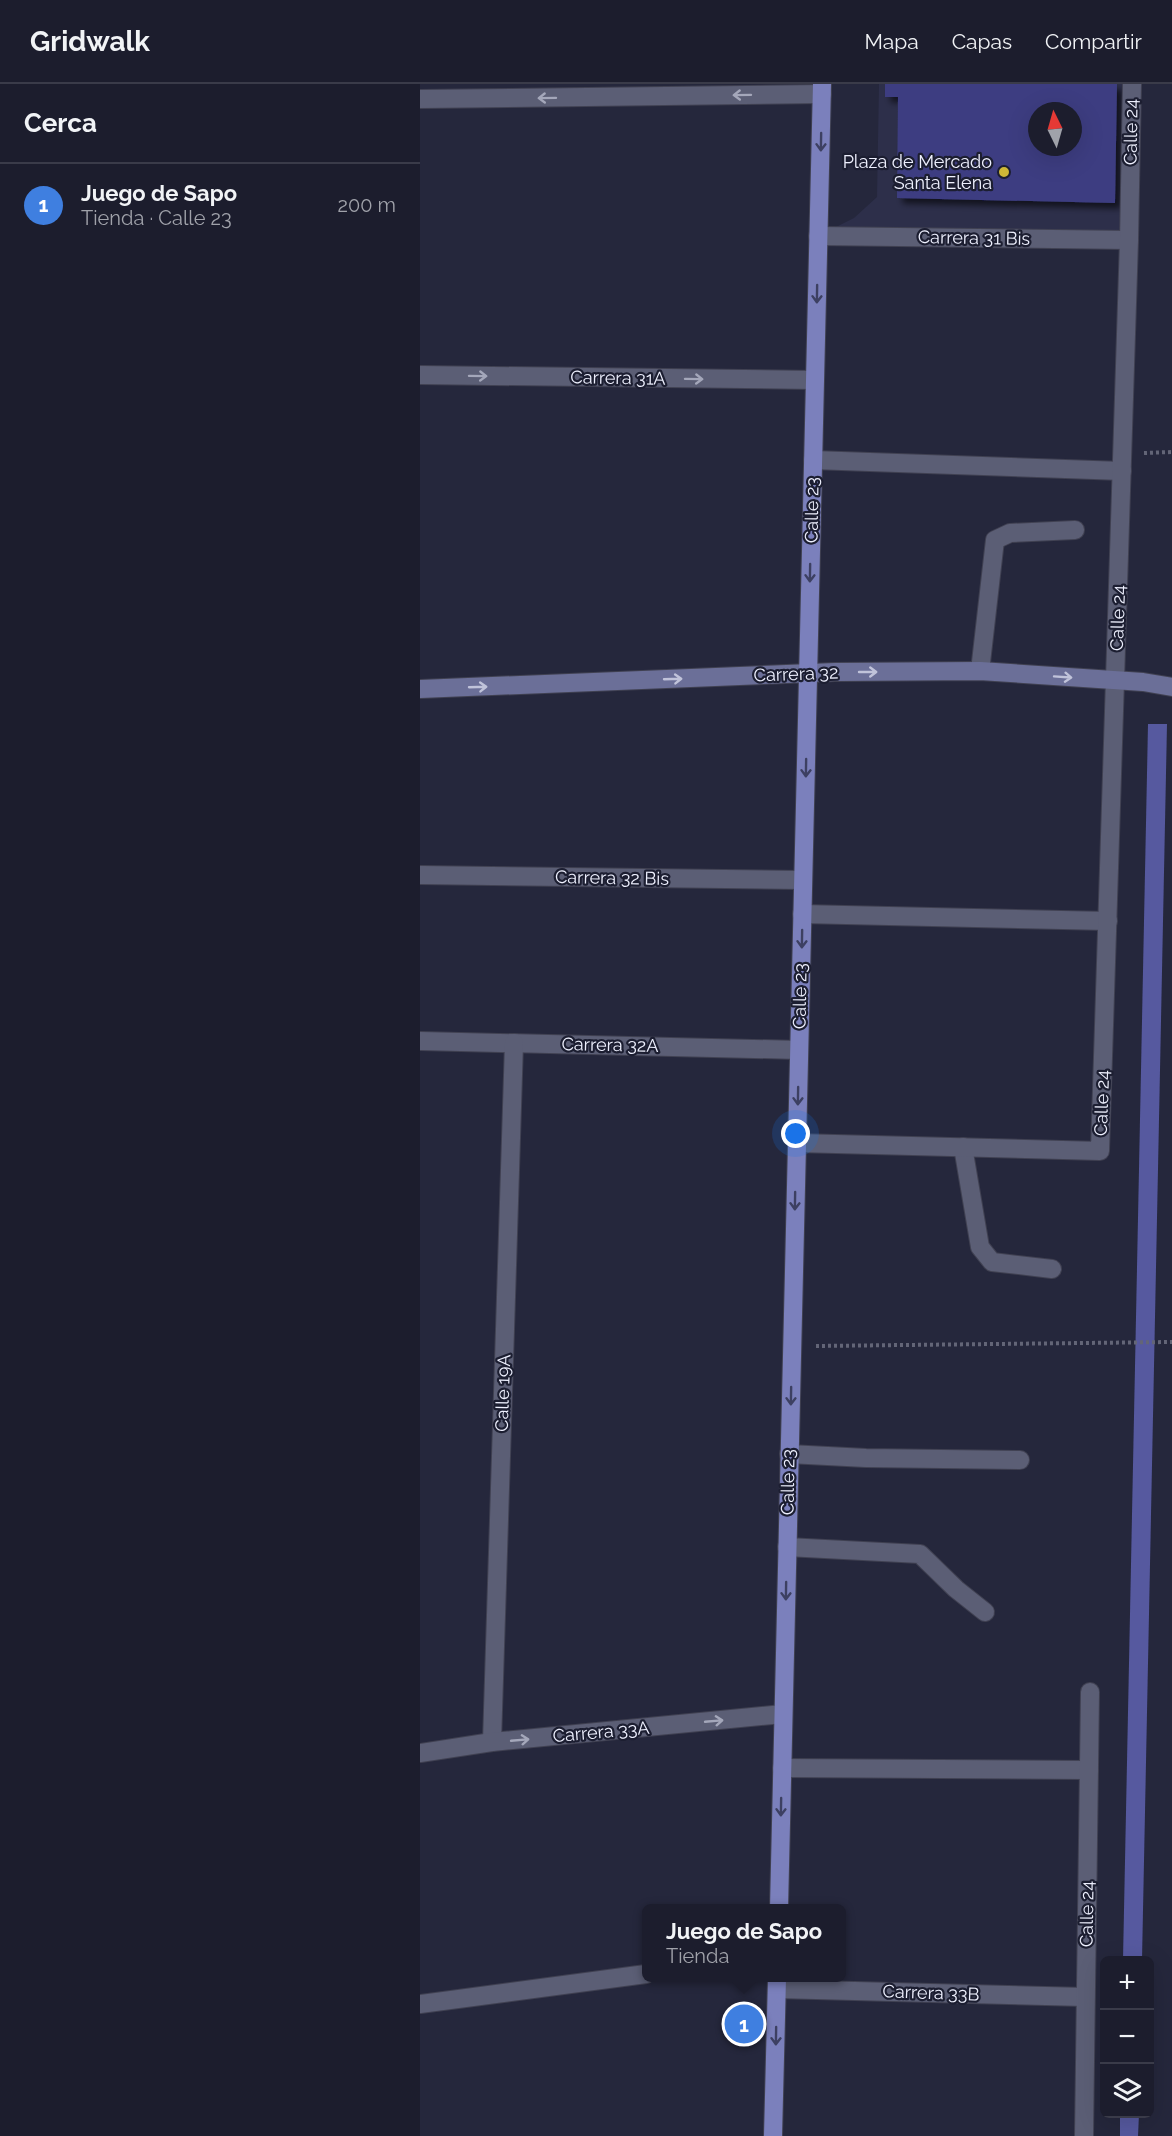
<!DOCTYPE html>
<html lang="es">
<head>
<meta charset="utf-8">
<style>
	:root { --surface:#1c1d2d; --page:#252635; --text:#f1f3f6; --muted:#a0a2aa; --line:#3a3b49; --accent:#2563eb }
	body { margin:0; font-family:Raleway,sans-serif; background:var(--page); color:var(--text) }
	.controls { position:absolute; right:18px; bottom:18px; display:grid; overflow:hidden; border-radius:9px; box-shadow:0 6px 24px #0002 }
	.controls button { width:54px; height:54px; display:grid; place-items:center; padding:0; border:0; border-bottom:2px solid var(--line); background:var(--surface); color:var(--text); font:30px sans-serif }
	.compass { position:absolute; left:608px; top:18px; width:54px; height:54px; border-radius:50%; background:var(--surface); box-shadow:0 6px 24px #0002; rotate:355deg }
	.you { position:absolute; left:376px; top:1050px; width:21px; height:21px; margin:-15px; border:4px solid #fff; border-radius:50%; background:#1a73e8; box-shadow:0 0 0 9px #1a73e833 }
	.badge { display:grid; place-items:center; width:39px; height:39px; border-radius:50%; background:var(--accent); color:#fff; font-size:20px; font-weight:700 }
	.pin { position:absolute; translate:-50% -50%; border:3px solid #fff; box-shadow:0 2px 6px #0006 }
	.popup { position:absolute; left:222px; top:1820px; width:204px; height:78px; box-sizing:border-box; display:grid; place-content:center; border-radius:9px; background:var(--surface); filter:drop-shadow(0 2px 4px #0005); font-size:20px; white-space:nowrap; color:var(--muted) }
	.popup b { font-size:22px; color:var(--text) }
	.popup::after { content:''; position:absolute; left:50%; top:100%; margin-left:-12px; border:12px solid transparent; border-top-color:var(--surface) }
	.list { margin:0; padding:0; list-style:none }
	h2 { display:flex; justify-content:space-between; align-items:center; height:78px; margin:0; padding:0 24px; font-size:26px }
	h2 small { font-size:20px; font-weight:400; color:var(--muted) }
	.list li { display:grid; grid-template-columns:39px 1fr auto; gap:18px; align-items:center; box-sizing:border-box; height:84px; padding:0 24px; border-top:2px solid var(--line) }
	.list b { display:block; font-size:22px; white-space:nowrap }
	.list p { margin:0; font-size:20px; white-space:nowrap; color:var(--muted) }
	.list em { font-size:20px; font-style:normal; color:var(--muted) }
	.icon { flex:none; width:33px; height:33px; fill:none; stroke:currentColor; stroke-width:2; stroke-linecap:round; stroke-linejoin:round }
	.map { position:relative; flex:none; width:752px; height:2052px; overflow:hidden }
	header { display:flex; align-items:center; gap:36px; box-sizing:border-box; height:84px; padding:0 30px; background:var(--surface); border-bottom:2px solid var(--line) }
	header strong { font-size:28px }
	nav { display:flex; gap:33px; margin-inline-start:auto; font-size:21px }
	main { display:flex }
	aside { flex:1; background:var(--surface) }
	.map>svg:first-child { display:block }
</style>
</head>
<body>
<header>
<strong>Gridwalk</strong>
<nav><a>Mapa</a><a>Capas</a><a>Compartir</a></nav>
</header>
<main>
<aside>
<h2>Cerca<small></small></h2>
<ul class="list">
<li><span class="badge" style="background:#3f7fe0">1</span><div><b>Juego de Sapo</b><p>Tienda · Calle 23</p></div><em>200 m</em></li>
</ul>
</aside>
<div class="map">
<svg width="752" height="2052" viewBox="0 0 752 2052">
	<defs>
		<filter id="shadow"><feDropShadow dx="5.5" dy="5.5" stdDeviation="3" flood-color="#0009"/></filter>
	</defs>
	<rect width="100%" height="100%" fill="#25273c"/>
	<path fill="#2d2f4a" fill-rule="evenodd" d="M459 0H712L709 156 398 152 434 134 457 113ZM617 27H653V63H617Z"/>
	<g fill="#56599f">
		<path d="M728 640H747L722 1876H703Z"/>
		<path d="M700 2030H719L718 2052H700Z"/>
	</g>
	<path fill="#3d3e81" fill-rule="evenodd" filter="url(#shadow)" d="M465 0H697L695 119 477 114 478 13H465ZM617 27H653V63H617Z"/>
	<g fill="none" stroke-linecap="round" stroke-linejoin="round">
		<defs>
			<g id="lane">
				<path d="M560 587 575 456 590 449 655 446"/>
				<path d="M543 1063 560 1163 572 1178 632 1185"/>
				<path d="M369 1370 446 1374 600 1376"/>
				<path d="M367 1463 500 1470 536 1505 565 1528"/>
			</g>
			<g id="street">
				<path d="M0 15 402 10"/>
				<path d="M398 152 709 156"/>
				<path d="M0 291 395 296"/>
				<path d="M393 376 702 387"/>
				<path d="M0 791 383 796"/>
				<path d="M382 830 688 837"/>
				<path d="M0 957 379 966"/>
				<path d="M377 1059 680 1067 709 156 712 0"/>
				<path d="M72 1658 94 959"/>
				<path d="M0 1669 72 1658 363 1630"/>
				<path d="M362 1684 669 1686"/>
				<path d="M357 1905 665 1913"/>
				<path d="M0 1920 226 1890"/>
				<path d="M664 2052 670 1608"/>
			</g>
			<path id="secondary" d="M0 605 415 588 560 587 723 598 752 603"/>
			<g id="primary">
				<path d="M359 1824 402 0"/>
				<path d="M353 2052 357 1894"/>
			</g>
		</defs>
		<use href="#lane" stroke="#404152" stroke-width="20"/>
		<use href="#street" stroke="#404152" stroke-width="20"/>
		<use href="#secondary" stroke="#404152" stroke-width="20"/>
		<use href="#primary" stroke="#404152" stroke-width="20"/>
		<g stroke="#636577" stroke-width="4" stroke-dasharray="3 3" stroke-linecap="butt">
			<path d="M724 369 752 368"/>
			<path d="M396 1262 752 1258"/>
		</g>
		<use href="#lane" stroke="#5b5e75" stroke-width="18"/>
		<use href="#street" stroke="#5b5e75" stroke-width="18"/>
		<use href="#secondary" stroke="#6b6f98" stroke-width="18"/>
		<use href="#primary" stroke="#7b80bc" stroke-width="18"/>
	</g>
	<defs><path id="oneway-shaft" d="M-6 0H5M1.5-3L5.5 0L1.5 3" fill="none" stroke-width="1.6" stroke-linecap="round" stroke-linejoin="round" transform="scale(1.5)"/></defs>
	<g stroke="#a4a7ba">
		<use href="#oneway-shaft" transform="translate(322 11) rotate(179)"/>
		<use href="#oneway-shaft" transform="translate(127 14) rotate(179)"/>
		<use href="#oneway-shaft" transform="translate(58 292) rotate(1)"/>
		<use href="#oneway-shaft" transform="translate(274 295) rotate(1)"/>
		<use href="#oneway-shaft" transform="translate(294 1637) rotate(-5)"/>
		<use href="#oneway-shaft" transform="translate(100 1656) rotate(-5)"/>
	</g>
	<g stroke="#3d4062">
		<use href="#oneway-shaft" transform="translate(401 58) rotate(91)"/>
		<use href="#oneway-shaft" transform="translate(397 210) rotate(91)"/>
		<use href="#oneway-shaft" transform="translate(390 489) rotate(91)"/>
		<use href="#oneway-shaft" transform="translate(386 684) rotate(91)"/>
		<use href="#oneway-shaft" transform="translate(382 855) rotate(91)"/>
		<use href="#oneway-shaft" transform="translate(378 1012) rotate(91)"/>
		<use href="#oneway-shaft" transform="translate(375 1117) rotate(91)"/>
		<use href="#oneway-shaft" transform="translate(371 1312) rotate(91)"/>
		<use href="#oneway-shaft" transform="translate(366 1507) rotate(91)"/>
		<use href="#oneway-shaft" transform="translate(361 1723) rotate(91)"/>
		<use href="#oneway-shaft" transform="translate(356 1952) rotate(91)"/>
	</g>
	<g stroke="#c0c3da">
		<use href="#oneway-shaft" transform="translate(448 588)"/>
		<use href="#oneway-shaft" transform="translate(643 593) rotate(4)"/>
		<use href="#oneway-shaft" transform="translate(253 595) rotate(-2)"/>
		<use href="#oneway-shaft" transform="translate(58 603) rotate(-2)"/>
	</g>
	<circle fill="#ceb837" stroke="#1c1e31" stroke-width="2" cx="584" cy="88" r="6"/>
	<g text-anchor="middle" stroke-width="4.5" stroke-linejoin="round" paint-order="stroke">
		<g font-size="18" fill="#eef0fe" stroke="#1c1e31">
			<text transform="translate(711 48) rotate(-89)" y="6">Calle 24</text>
			<text transform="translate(554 154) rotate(1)" y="6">Carrera 31 Bis</text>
			<text transform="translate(198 294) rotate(1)" y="6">Carrera 31A</text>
			<text transform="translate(392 426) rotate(-89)" y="6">Calle 23</text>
			<text transform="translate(698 534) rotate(-88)" y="6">Calle 24</text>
			<text transform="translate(376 590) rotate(-2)" y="6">Carrera 32</text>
			<text transform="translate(192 794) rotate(1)" y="6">Carrera 32 Bis</text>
			<text transform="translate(380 912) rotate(-89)" y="6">Calle 23</text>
			<text transform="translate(190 961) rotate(1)" y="6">Carrera 32A</text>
			<text transform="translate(682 1019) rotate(-88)" y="6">Calle 24</text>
			<text transform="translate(83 1309) rotate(-88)" y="6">Calle 19A</text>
			<text transform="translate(368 1398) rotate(-89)" y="6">Calle 23</text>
			<text transform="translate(181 1648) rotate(-5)" y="6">Carrera 33A</text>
			<text transform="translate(667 1830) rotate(-89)" y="6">Calle 24</text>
			<text transform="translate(511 1909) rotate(2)" y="6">Carrera 33B</text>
		</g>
		<g font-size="18" fill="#eef0fe" stroke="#1c1e31" text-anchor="end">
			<text x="572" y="84">Plaza de Mercado<tspan x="572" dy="21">Santa Elena</tspan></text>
		</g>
	</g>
</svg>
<div class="controls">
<button>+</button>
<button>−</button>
<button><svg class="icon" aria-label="layers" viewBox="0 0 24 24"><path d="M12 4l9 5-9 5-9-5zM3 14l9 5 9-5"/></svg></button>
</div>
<svg class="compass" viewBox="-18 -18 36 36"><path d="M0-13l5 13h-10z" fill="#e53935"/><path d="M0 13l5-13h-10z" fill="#a0a2aa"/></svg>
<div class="you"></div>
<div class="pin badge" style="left:324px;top:1940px;background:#3f7fe0">1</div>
<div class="popup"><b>Juego de Sapo</b>Tienda</div>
</div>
</main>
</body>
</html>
